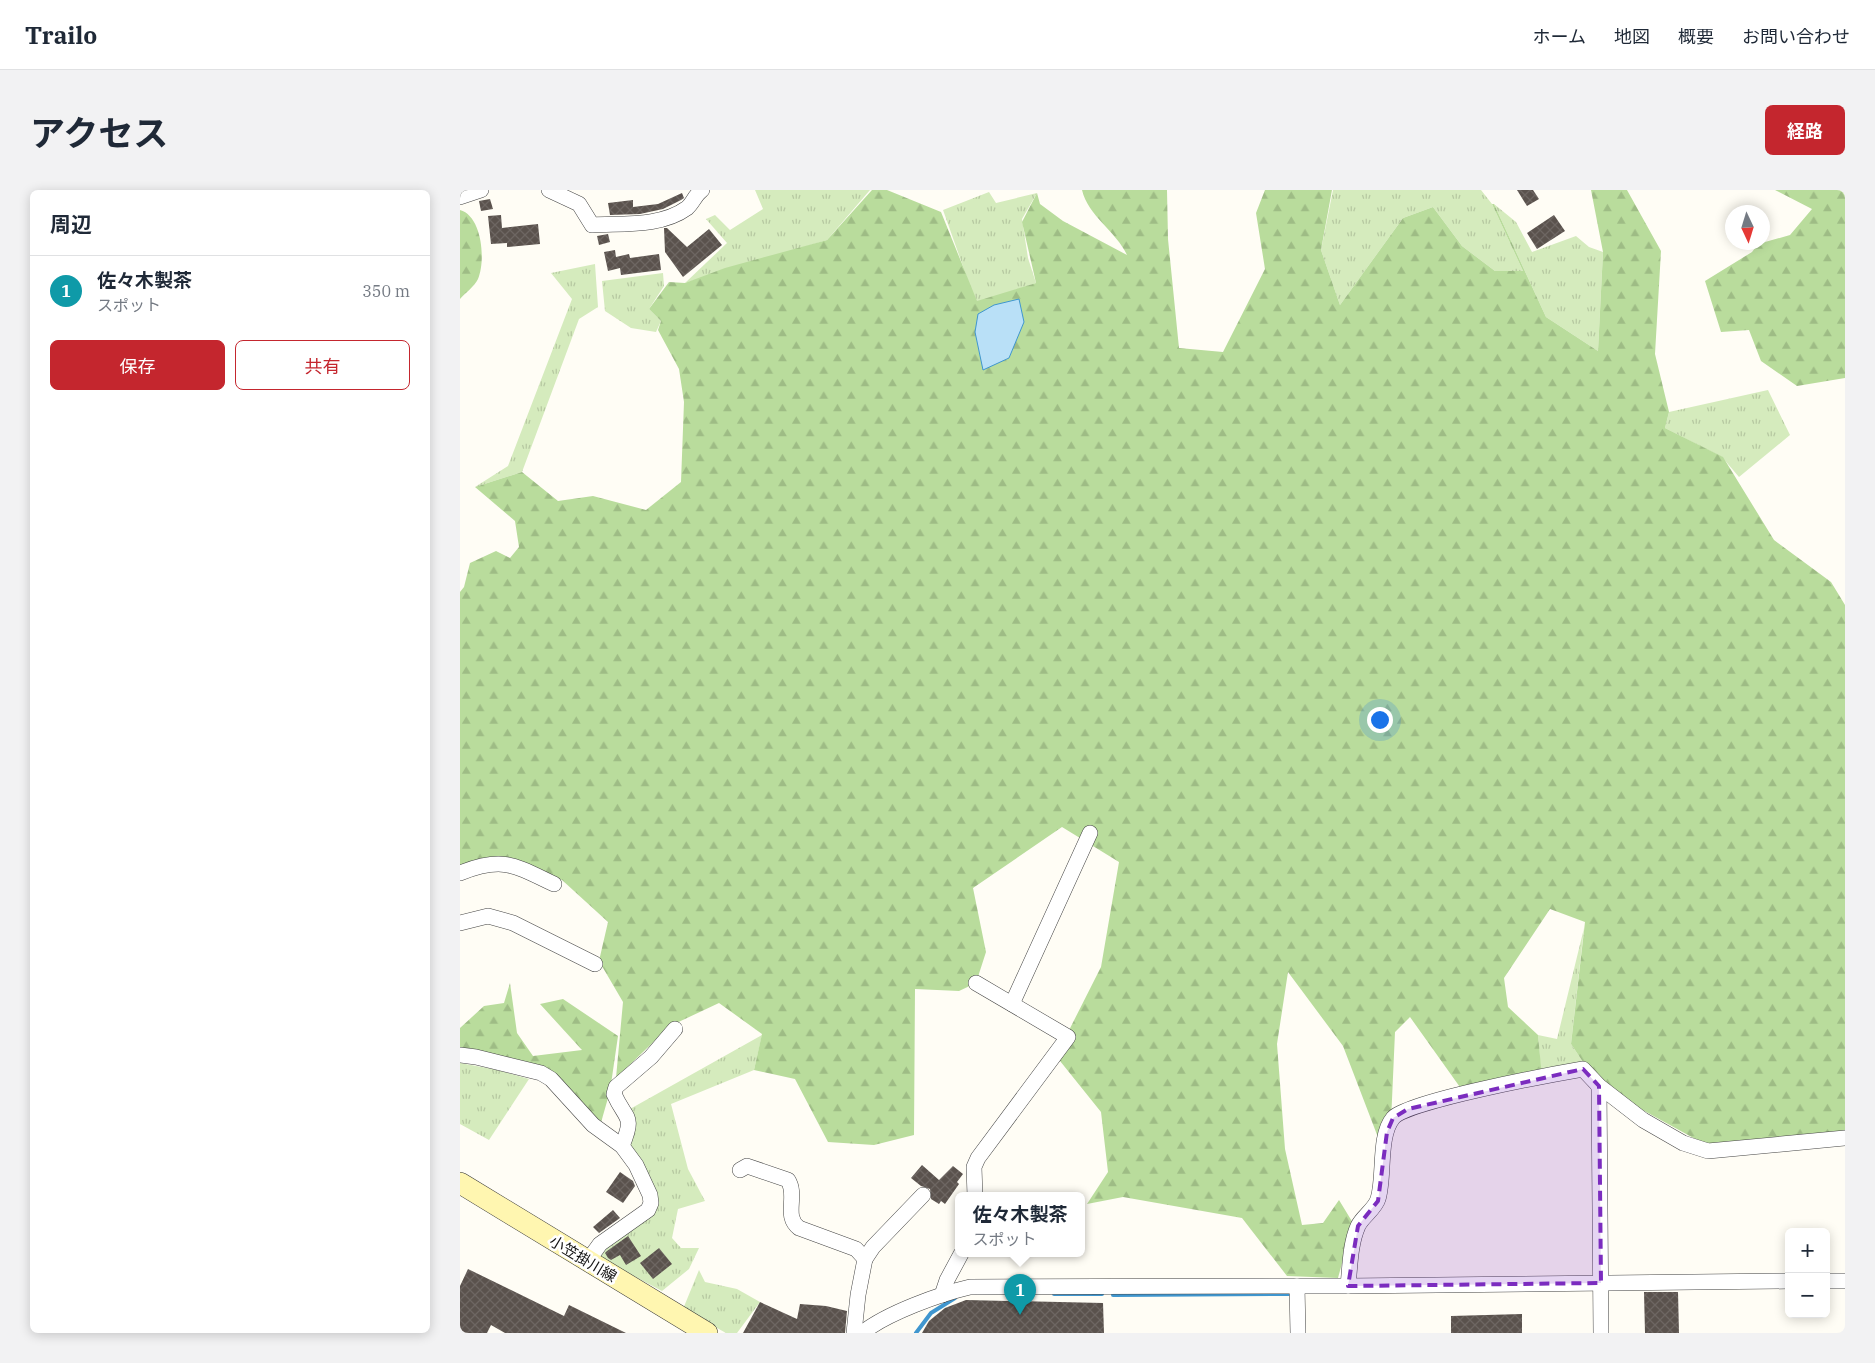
<!DOCTYPE html>
<html lang="ja">
<head>
<meta charset="utf-8">
<style>
	:root { --surface:#fff; --page:#f2f2f3; --text:#1f2937; --muted:#747a83; --line:#e0e1e3; --accent:#c4262e }
	body { margin:0; font-family:"IBM Plex Serif","Noto Sans JP",serif; background:var(--page); color:var(--text) }
	.controls { position:absolute; right:15px; bottom:15px; display:grid; overflow:hidden; border-radius:8px; box-shadow:0 2px 12px #0003 }
	.controls button { width:45px; height:45px; display:grid; place-items:center; padding:0; border:0; border-bottom:1px solid var(--line); background:var(--surface); color:var(--text); font:25px sans-serif }
	.compass { position:absolute; left:1265px; top:15px; width:45px; height:45px; border-radius:50%; background:var(--surface); box-shadow:0 2px 12px #0003; rotate:176deg }
	.you { position:absolute; left:919px; top:529px; width:18px; height:18px; margin:-12px; border:4px solid #fff; border-radius:50%; background:#1a73e8; box-shadow:0 0 0 8px #1a73e833 }
	.badge { display:grid; place-items:center; width:32px; height:32px; border-radius:50%; background:var(--accent); color:#fff; font-size:16px; font-weight:700 }
	.pin { position:absolute; translate:-50% -41px; filter:drop-shadow(0 1px 2px #0008) }
	.pin::after { content:''; position:absolute; top:26px; width:18px; height:15px; background:inherit; clip-path:polygon(0 0,100% 0,50% 100%) }
	.popup { position:absolute; left:495px; top:1002px; width:130px; height:65px; box-sizing:border-box; display:grid; place-content:center; border-radius:8px; background:var(--surface); filter:drop-shadow(0 1px 4px #0005); font-size:16px; white-space:nowrap; color:var(--muted) }
	.popup b { font-size:19px; color:var(--text) }
	.popup::after { content:''; position:absolute; left:50%; top:100%; margin-left:-10px; border:10px solid transparent; border-top-color:var(--surface) }
	.list { margin:0; padding:0; list-style:none }
	h2 { display:flex; justify-content:space-between; align-items:center; height:65px; margin:0; padding:0 20px; font-size:21px }
	h2 small { font-size:16px; font-weight:400; color:var(--muted) }
	.list li { display:grid; grid-template-columns:32px 1fr auto; gap:15px; align-items:center; box-sizing:border-box; height:70px; padding:0 20px; border-top:1px solid var(--line) }
	.list b { display:block; font-size:19px; white-space:nowrap }
	.list p { margin:0; font-size:16px; white-space:nowrap; color:var(--muted) }
	.list em { font-size:16px; font-style:normal; color:var(--muted) }
	.actions { display:flex; gap:10px; padding:15px 20px }
	.actions a { flex:1; padding:11px 0; border:1px solid var(--accent); border-radius:8px; text-align:center; font-size:18px; color:var(--accent) }
	.actions .main { background:var(--accent); color:#fff }
	.map { position:relative; flex:none; width:1385px; height:1143px; overflow:hidden; border-radius:8px }
	header { display:flex; align-items:center; gap:30px; box-sizing:border-box; height:70px; padding:0 25px; background:var(--surface); border-bottom:1px solid var(--line) }
	header strong { font-size:24px }
	nav { display:flex; gap:28px; margin-inline-start:auto; font-size:18px }
	.intro { display:flex; align-items:center; justify-content:space-between; box-sizing:border-box; height:120px; padding:0 30px }
	h1 { margin:0; font-size:35px }
	.button { padding:12px 22px; border-radius:8px; background:var(--accent); color:#fff; font-size:18px; font-weight:700 }
	main { display:flex; gap:30px; padding:0 30px }
	aside { flex:1; background:var(--surface); border-radius:8px; box-shadow:0 2px 12px #0003 }
	.map>svg:first-child { display:block }
</style>
</head>
<body>
<header>
<strong>Trailo</strong>
<nav><a>ホーム</a><a>地図</a><a>概要</a><a>お問い合わせ</a></nav>
</header>
<div class="intro"><h1>アクセス</h1><a class="button">経路</a></div>
<main>
<aside>
<h2>周辺<small></small></h2>
<ul class="list">
<li><span class="badge" style="background:#0f9aa8">1</span><div><b>佐々木製茶</b><p>スポット</p></div><em>350 m</em></li>
</ul>
<div class="actions"><a class="main">保存</a><a>共有</a></div>
</aside>
<div class="map">
<svg width="1385" height="1143" viewBox="0 0 1385 1143">
	<defs>
		<pattern id="grass-tufts" width="24" height="20" patternUnits="userSpaceOnUse" patternTransform="scale(1.25)"><rect width="24" height="20" fill="#d5ebbd"/><path d="M3 7l-1-3M5 7V3M7 7l1-3M15 17l-1-3M17 17v-4M19 17l1-3" fill="none" stroke="#b6c8a1"/></pattern>
		<pattern id="forest-firs" width="22" height="20" patternUnits="userSpaceOnUse" patternTransform="scale(1.25)"><rect width="22" height="20" fill="#b9dc9c"/><path d="M5 1l3.5 6h-7zM16 11l3.5 6h-7z" fill="#9ebc85"/></pattern>
		<pattern id="building-cross-hatch" width="8" height="8" patternUnits="userSpaceOnUse" patternTransform="scale(1.25)"><rect width="8" height="8" fill="#5a524d"/><path d="M0 0l8 8M0 8l8-8" fill="none" stroke="#6d6662"/></pattern>
	</defs>
	<rect width="100%" height="100%" fill="#fffdf5"/>
	<g fill="url(#grass-tufts)">
		<path d="M295 0H410L367 50 225 93 267 53 246 29 255 25 270 40 303 19Z"/>
		<path d="M873 0H1021L1032 14 1063 81H1035L1002 56 973 17 943 28 880 115 861 60Z"/>
		<path d="M529 2 536 13 577 3 562 29 568 68 576 93 516 113 483 20Z"/>
		<path d="M1034 14 1056 32 1072 62 1116 46 1129 57 1143 62 1138 161 1086 127Z"/>
		<path d="M135 74 138 117 119 129 62 282 15 297 48 276 112 109 91 83Z"/>
		<path d="M203 83 204 96 189 119 201 131 196 142 171 138 145 121 142 91Z"/>
		<path d="M1308 200 1330 245 1279 287 1262 267 1205 238 1209 222Z"/>
		<path d="M1124 738 1111 854 1123 872 1081 882 1078 845 1097 849Z"/>
		<path d="M302 845 294 880 211 914 228 979 245 1011 218 1019 212 1048 221 1058H239L229 1079 202 1101 138 1067 149 1056 192 1024 169 954 170 919Z"/>
		<path d="M0 873 38 880 69 889 29 950 0 934Z"/>
		<path d="M239 1080 245 1092 277 1099 300 1112 277 1143H266L223 1119Z"/>
	</g>
	<g fill="url(#forest-firs)">
		<path d="M412 0H427L481 22 517 111 576 93 562 32 577 3 580 14 603 31 667 65C656 41 628 26 622 0H707L708 49 719 158 763 162 805 79 796 23 805 0H872L861 60 880 115 943 28 973 17 1002 56 1035 81H1063L1032 14H1034L1086 127 1138 161 1143 62 1131 0H1167L1201 61 1195 164 1209 222 1205 238 1263 267 1314 350 1371 392 1385 415V943L1248 956 1139 896 1111 854 1125 732 1090 719 1044 788 1048 817 1078 845 1082 887 1002 900 950 827 935 842 931 932 924 963 883 856 828 782 817 854 825 959 842 1035 863 1033 879 1010 893 1033 878 1088 827 1086 782 1028 663 1007 627 1014 648 982 641 922 596 866 641 777 659 672 602 637 513 698 526 762 516 793 499 801 455 799 454 945 414 955 368 952 335 889 294 880 302 844 259 813 210 836 156 888 163 812 139 771 148 732 102 690 45 670 0 679V402L4 397 10 373 36 361 50 368 59 357 55 331 15 297 62 282 98 311 133 306 186 320 221 292 224 212 219 179 198 140 201 131 189 119 209 92 225 93 265 78 367 50Z"/>
		<path d="M1315 0H1385V188L1337 196 1301 171 1289 140 1261 142 1245 91 1292 62 1298 54 1330 45 1352 19Z"/>
		<path d="M0 20C22 26 26 70 18 89 15 96 5 103 0 109Z"/>
		<path d="M50 793 57 843 73 866 122 860 80 814 103 809 158 846 150 901 140 936 90 882 0 863V838L24 816 44 813Z"/>
	</g>
	<path fill="#b9e0f7" stroke="#3f96cf" d="M559 109 564 132 549 168 523 180 515 142 518 124 534 115Z"/>
	<g fill="none" stroke-linecap="round" stroke-linejoin="round">
		<g stroke="#3f96cf" stroke-width="4">
			<path d="M594 1104H642"/>
			<path d="M653 1105 831 1104"/>
			<path d="M456 1143 471 1123 495 1108"/>
		</g>
	</g>
	<g fill="url(#building-cross-hatch)">
		<path d="M1057 0H1073L1079 9 1067 16Z"/>
		<path d="M222 3 224 8 221 10 203 19 180 24 150 25 148 13 173 10V17L198 14Z"/>
		<path d="M30 9 33 19 21 21 19 11Z"/>
		<path d="M41 25 42 38 78 34 80 54 47 57V53L31 54 28 26Z"/>
		<path d="M1094 25 1105 41 1077 59 1067 43Z"/>
		<path d="M204 38H207L227 57 249 39 262 55 223 87 205 62Z"/>
		<path d="M148 44 150 52 139 55 137 46Z"/>
		<path d="M155 60 156 67 169 64 170 68 199 64 201 80 161 85 160 78 148 81 144 62Z"/>
		<path d="M462 975 479 990 493 976 503 984 497 992 499 994 485 1014 481 1011 479 1014 471 1009 470 999 461 996 451 988Z"/>
		<path d="M160 982 173 991 175 996 163 1013 146 1002Z"/>
		<path d="M153 1020 160 1028 139 1043 133 1037Z"/>
		<path d="M168 1046 181 1066 166 1075 160 1065 151 1070 148 1068 145 1063 147 1061Z"/>
		<path d="M199 1058 212 1074 193 1089 180 1073Z"/>
		<path d="M8 1079 104 1126 109 1115 166 1143H45L31 1135 27 1143H0V1096Z"/>
		<path d="M1184 1102H1218L1219 1143H1185Z"/>
		<path d="M506 1110 643 1113 644 1143H462L469 1131 485 1118Z"/>
		<path d="M300 1112 337 1129 340 1114 366 1116 387 1121 385 1143H283Z"/>
		<path d="M1062 1124V1143H991V1126Z"/>
	</g>
	<g fill="none" stroke-linecap="round" stroke-linejoin="round">
		<defs>
			<g id="minor">
				<path d="M89 0 119 14 132 35C163 33 201 37 227 18 233 13 235 5 242 0"/>
				<path d="M0 7 21 0"/>
				<path d="M0 683C43 666 54 675 94 694"/>
				<path d="M0 733 28 726 53 733 135 774"/>
				<path d="M552 814 630 643"/>
				<path d="M0 865 16 867 81 883 91 889 133 935 162 956 176 975 190 1005 191 1013 188 1020 140 1054 127 1072"/>
				<path d="M1139 896 1141 1143"/>
				<path d="M162 956C175 924 166 931 154 904L156 897 191 867 215 839"/>
				<path d="M280 980 287 976 328 990C338 1006 323 1026 339 1038L396 1059 405 1069 398 1105 394 1143"/>
				<path d="M515 1006 514 977 518 968 608 847 516 793"/>
				<path d="M405 1069 413 1057 463 1005"/>
				<path d="M1366 1091H1385"/>
				<path d="M888 1096 1329 1091"/>
				<path d="M482 1105 487 1090 501 1064"/>
				<path d="M402 1143C427 1123 480 1104 510 1097L837 1096"/>
				<path d="M838 1143 837 1096H888C890 1077 890 1054 898 1036 902 1027 915 1019 918 1009 925 987 918 946 933 928 947 911 1094 884 1123 879L1139 896 1183 930 1223 953 1248 961 1385 948"/>
			</g>
			<path id="secondary" d="M0 993 247 1143"/>
		</defs>
		<use href="#minor" stroke="#444" stroke-width="16"/>
		<use href="#secondary" stroke="#333" stroke-width="22"/>
		<use href="#minor" stroke="#fff" stroke-width="15"/>
		<use href="#secondary" stroke="#fff6b0" stroke-width="21"/>
	</g>
	<path fill="#7b2cbf" fill-opacity="0.2" stroke="#7b2cbf" stroke-width="4" stroke-dasharray="10 6" stroke-linejoin="round" d="M1123 879 1139 896 1141 1093 888 1096 898 1036 918 1011 927 942 933 928 948 919Z"/>
	<g text-anchor="middle" stroke-width="5" stroke-linejoin="round" paint-order="stroke">
		<g font-size="15" fill="#111" stroke="#fff">
			<text transform="translate(123 1069) rotate(31)" y="5">小笠掛川線</text>
		</g>
	</g>
</svg>
<div class="controls">
<button>+</button>
<button>−</button>
</div>
<svg class="compass" viewBox="-18 -18 36 36"><path d="M0-13l5 13h-10z" fill="#e53935"/><path d="M0 13l5-13h-10z" fill="#747a83"/></svg>
<div class="you"></div>
<div class="pin badge" style="left:560px;top:1125px;background:#0f9aa8">1</div>
<div class="popup"><b>佐々木製茶</b>スポット</div>
</div>
</main>
</body>
</html>
